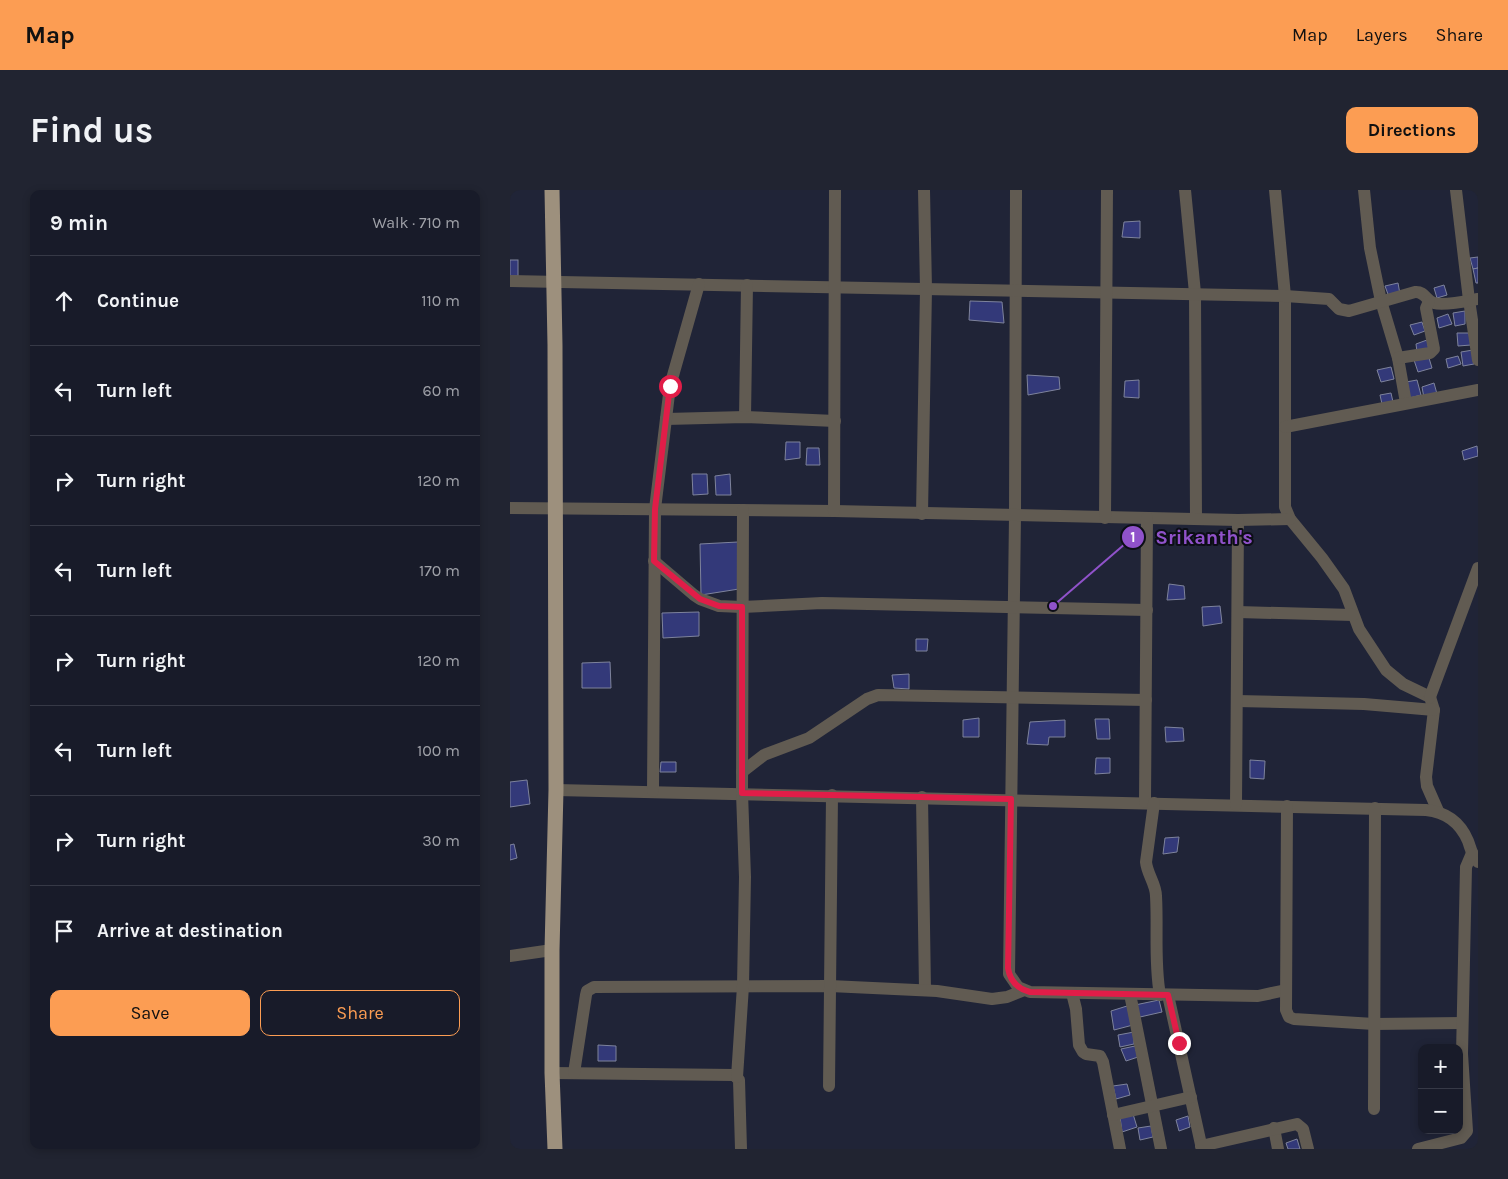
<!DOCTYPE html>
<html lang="en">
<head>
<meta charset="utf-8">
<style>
	:root { --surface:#181b29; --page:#212431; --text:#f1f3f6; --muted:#9fa1a8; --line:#363946; --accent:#fc9d53 }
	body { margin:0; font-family:Karla,sans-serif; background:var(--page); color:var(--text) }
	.controls { position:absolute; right:15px; bottom:15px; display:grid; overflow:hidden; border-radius:10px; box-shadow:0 2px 8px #0003 }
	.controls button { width:45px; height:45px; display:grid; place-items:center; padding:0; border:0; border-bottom:1px solid var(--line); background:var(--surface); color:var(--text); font:25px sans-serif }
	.stop { position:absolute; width:15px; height:15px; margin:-11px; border:4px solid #e11d48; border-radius:50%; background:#fff }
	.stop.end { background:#e11d48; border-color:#fff; box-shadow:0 1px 5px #0008 }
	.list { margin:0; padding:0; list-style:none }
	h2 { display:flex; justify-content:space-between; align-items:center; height:65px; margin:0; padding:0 20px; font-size:21px }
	h2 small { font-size:16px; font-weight:400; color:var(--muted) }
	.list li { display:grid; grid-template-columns:32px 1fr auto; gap:15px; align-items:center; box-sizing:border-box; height:90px; padding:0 20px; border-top:1px solid var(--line) }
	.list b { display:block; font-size:19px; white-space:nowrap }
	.list em { font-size:16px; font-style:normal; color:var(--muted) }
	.actions { display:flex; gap:10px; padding:15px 20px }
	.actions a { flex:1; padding:11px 0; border:1px solid var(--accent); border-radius:10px; text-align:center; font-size:18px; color:var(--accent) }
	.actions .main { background:var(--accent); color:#111 }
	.icon { flex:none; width:28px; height:28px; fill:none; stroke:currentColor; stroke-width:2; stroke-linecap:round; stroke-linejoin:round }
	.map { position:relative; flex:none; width:968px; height:959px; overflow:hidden; border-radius:10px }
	header { display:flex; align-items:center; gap:30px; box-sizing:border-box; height:70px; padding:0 25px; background:var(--accent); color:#111 }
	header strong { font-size:24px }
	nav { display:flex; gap:28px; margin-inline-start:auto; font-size:18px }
	.intro { display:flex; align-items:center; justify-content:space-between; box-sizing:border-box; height:120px; padding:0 30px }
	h1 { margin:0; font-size:35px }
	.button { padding:12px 22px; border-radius:10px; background:var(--accent); color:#111; font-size:18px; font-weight:700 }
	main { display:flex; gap:30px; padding:0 30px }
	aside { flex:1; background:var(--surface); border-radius:10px; box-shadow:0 2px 8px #0003 }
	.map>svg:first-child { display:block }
</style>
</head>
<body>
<header>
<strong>Map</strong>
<nav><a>Map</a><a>Layers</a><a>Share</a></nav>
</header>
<div class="intro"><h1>Find us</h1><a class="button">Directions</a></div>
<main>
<aside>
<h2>9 min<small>Walk · 710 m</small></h2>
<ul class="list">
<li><svg class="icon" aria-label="ahead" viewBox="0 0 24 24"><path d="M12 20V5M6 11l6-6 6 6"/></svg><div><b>Continue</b></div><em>110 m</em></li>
<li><svg class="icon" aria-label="left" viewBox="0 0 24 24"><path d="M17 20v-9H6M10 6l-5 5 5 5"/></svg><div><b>Turn left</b></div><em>60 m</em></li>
<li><svg class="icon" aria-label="right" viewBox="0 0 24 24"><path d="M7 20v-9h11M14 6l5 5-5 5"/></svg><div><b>Turn right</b></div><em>120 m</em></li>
<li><svg class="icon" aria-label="left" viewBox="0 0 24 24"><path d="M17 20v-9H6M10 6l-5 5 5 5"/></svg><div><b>Turn left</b></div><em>170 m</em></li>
<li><svg class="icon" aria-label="right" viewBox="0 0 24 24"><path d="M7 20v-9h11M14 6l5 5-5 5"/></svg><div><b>Turn right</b></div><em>120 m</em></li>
<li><svg class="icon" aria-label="left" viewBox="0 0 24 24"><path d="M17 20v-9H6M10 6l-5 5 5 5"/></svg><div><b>Turn left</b></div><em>100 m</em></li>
<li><svg class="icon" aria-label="right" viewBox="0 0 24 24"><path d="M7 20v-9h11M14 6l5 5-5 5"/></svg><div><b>Turn right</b></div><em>30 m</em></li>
<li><svg class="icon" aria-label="arrive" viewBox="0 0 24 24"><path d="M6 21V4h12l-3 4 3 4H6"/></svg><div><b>Arrive at destination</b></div></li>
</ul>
<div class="actions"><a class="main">Save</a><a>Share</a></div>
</aside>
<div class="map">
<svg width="968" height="959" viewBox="0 0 968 959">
	<rect width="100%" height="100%" fill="#202437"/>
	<g fill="#333979" stroke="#7e839c">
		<path d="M630 31V48L612 47 614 32Z"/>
		<path d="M968 67V78L963 79 960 68Z"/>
		<rect x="0" y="70" width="8" height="16"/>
		<path d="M968 78V93H966L963 79Z"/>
		<path d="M888 93 890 104 879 107 875 96Z"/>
		<path d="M934 95 937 105 927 108 924 98Z"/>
		<path d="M460 111 492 112 494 133 459 130Z"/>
		<path d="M955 121V134L945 136 943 123Z"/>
		<path d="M938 124 942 134 929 138 927 128Z"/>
		<path d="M912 132 915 141 904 145 900 135Z"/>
		<path d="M947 143H959L961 155 948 156Z"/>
		<path d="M917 150 919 159 907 162 906 154Z"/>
		<path d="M963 160 964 174 953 176 951 162Z"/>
		<path d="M948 166 951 174 938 178 936 169Z"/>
		<path d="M919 168 922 178 908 182 904 170Z"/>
		<path d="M881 177 884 189 871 192 867 180Z"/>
		<path d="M517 185 549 187 550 199 518 205Z"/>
		<path d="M629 190V208L614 207 615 191Z"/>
		<path d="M907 190 911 205 900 208 896 192Z"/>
		<path d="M924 193 927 204 914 208 912 197Z"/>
		<path d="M881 203 883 212 872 214 870 205Z"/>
		<path d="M276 252H290V268L275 270Z"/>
		<path d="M967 256 968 266 954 270 952 261Z"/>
		<path d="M297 258H309L310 275H296Z"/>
		<path d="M182 284H197L198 304 183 305Z"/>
		<path d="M220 284 221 305H206L205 286Z"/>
		<path d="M228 352 229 399 191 405 190 354Z"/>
		<path d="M659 394 674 396 675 409 657 410Z"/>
		<path d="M710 416 712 433 693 436 692 417Z"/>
		<path d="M189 422V446L153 448 152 423Z"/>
		<path d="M406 449H418L417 461H406Z"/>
		<path d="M100 472 101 498H72V473Z"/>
		<path d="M399 484V499L384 498 382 485Z"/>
		<path d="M469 528V547H453V530Z"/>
		<path d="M585 529H599L600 549H587Z"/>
		<path d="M555 530V547H539L538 555 517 554 520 532Z"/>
		<path d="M655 537 673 538 674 551 656 552Z"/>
		<path d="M586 568H600V583L585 584Z"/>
		<path d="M740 570 755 571 754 589 740 588Z"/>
		<path d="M151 572H166V582H150Z"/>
		<path d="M17 590 20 614 0 617V592Z"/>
		<path d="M669 647 667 662 653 664 655 648Z"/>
		<path d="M4 654 7 668 0 670V655Z"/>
		<path d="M649 810 652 822 630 827 625 815Z"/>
		<path d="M617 816 623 835 604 840 601 821Z"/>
		<path d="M624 842V854L610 857 608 845Z"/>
		<path d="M88 855 106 856V871H88Z"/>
		<path d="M625 856 628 867 616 871 611 859Z"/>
		<path d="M617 894 620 905 606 909 603 896Z"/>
		<path d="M623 924 627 937 612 942 610 927Z"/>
		<path d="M678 926 680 937 669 941 666 930Z"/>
		<path d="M641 936 643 947 630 950 628 938Z"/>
		<path d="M787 949 790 959H778L776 953Z"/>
	</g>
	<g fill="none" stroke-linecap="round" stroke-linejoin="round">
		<g stroke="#615b52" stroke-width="12">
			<path d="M506 0 505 326 499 784 508 797 520 802 748 806 776 800"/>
			<path d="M675 0 685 103 686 329"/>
			<path d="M765 0 775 106V317L780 329 812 368 834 399 849 439 876 480 893 494 920 507 924 520 916 587 917 596 928 621"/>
			<path d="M854 0 860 58 871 111 888 168 896 213"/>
			<path d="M946 0 959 110 968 170"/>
			<path d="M0 91 775 106 819 109 829 119 839 121 905 102C915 101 916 111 924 113 934 116 957 111 968 109"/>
			<path d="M888 168 920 163 924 159 916 118 919 111"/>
			<path d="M235 227 237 95"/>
			<path d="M156 229 235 227 325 231"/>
			<path d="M775 237 968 200"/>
			<path d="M0 318 324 321 728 330 780 329"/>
			<path d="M324 321 325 0"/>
			<path d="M412 324 416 99 414 0"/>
			<path d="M595 328 597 0"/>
			<path d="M144 371 184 405 190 409 209 416 232 417 312 413 637 420"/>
			<path d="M728 422 843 425"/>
			<path d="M920 507 968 378"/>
			<path d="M727 511 854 514 924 520"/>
			<path d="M232 582 254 565 299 548 357 509 368 505 636 510"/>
			<path d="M46 600 916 620C936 622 950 632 958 651 961 659 962 666 968 672"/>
			<path d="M143 601 145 319 160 196 189 94"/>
			<path d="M412 607 415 800"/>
			<path d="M635 612 637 328"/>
			<path d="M644 613 636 672C637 684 646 694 646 706 648 739 644 772 650 805"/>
			<path d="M726 615 728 330"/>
			<path d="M777 616 776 820 779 827 784 829 864 834 952 833"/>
			<path d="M0 766 42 760"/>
			<path d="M562 803 566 819 569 855 573 862 576 864 590 866 593 872 610 959"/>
			<path d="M620 804 651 959"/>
			<path d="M658 805 692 959"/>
			<path d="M42 883 224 885 229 890 231 959"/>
			<path d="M64 883 76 805 77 801 84 797 320 796 427 801 482 809 497 807 512 801"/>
			<path d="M227 887 233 796 235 687 232 603 233 320"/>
			<path d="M319 896 322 605"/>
			<path d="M864 919 865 618"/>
			<path d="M603 925 681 907"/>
			<path d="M764 938 768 959"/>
			<path d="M691 956 787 934 793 939 798 959"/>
			<path d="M908 959 951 948 957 941 952 864 956 677 962 663"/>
		</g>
		<path stroke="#9d907d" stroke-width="15" d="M42 0 45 155 46 600 42 760V883L45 959"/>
	</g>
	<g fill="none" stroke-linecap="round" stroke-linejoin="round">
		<path stroke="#e11d48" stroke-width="6" d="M160 196 145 319 144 371 190 409 209 416 232 417V603L501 609 498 778C500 791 508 799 520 802L658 805 669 853"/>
	</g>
	<path fill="none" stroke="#9052ca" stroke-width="2" d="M543 416L623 347"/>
	<g fill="#9052ca" stroke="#0c0e16" stroke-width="2">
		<circle cx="543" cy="416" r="5"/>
		<circle cx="623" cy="347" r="12"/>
	</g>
	<g font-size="15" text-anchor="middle" font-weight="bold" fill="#fff">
		<text x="623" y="352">1</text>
	</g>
	<g font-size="20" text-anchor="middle" font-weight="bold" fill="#9052ca" stroke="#0c0e16" stroke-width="4" stroke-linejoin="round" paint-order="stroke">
		<text x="694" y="354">Srikanth's</text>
	</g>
</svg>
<div class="controls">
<button>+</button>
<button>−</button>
</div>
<div class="stop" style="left:160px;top:196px"></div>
<div class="stop end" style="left:669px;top:853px"></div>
</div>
</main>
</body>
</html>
